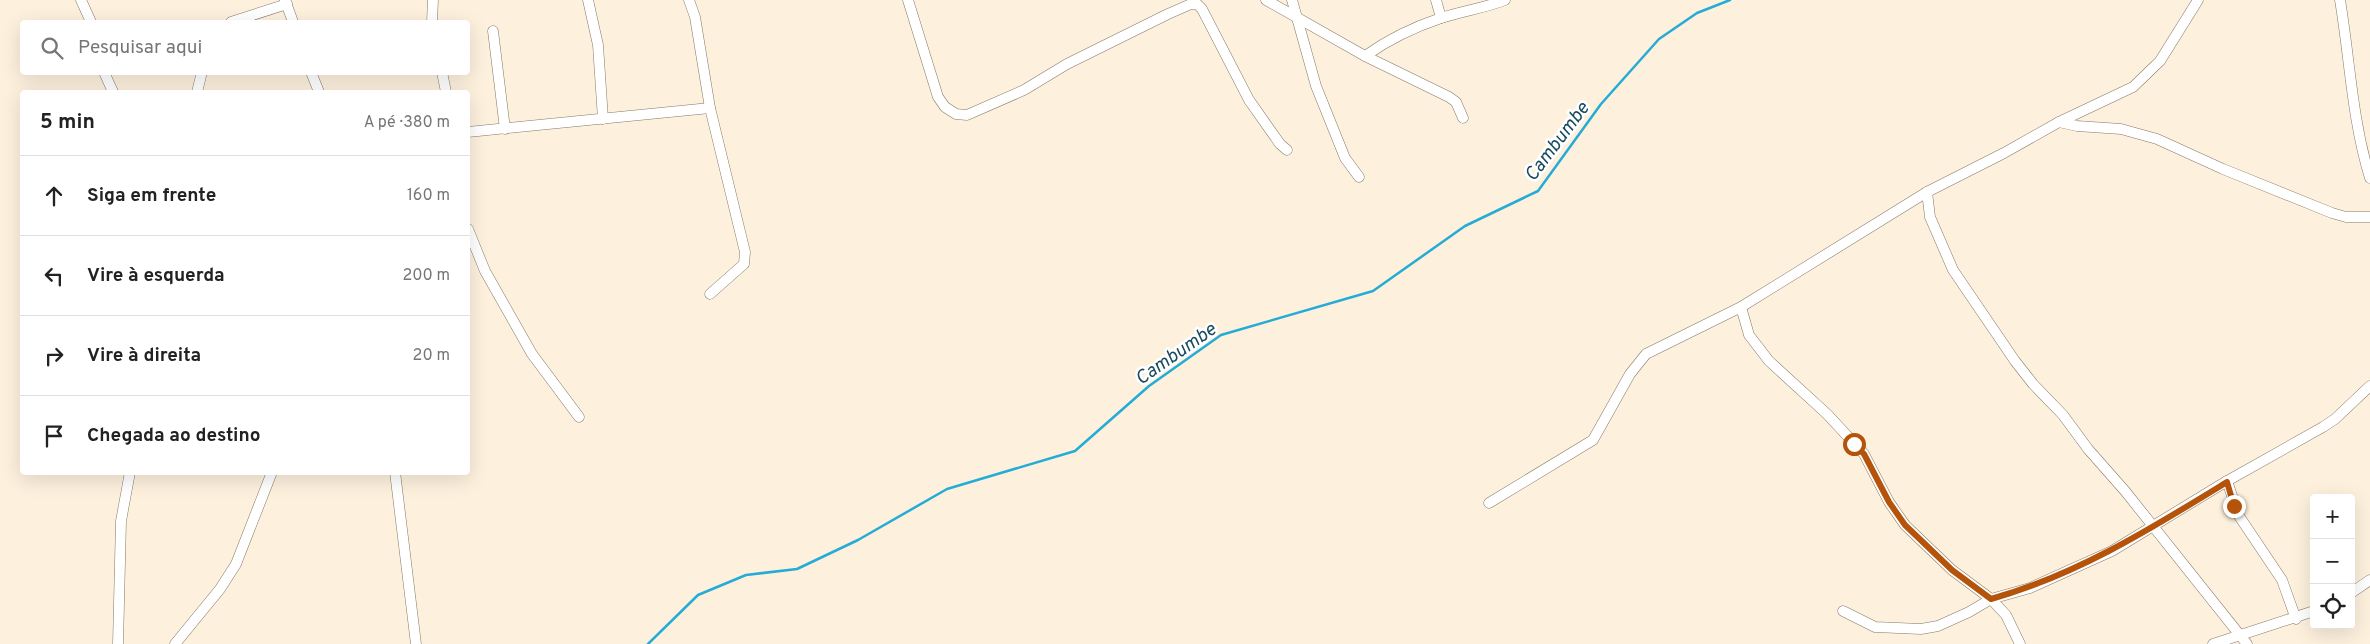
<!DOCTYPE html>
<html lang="pt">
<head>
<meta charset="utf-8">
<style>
	:root { --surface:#fff; --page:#f6f6f6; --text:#222; --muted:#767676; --line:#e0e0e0 }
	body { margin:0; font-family:Overpass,sans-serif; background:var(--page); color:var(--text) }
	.controls { position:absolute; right:15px; bottom:15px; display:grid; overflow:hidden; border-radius:5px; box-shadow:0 5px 20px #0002 }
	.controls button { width:45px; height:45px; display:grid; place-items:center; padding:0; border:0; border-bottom:1px solid var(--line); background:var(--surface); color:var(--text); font:25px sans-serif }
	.stop { position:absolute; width:15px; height:15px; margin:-11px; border:4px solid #b45309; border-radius:50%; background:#fff }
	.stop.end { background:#b45309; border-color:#fff; box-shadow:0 1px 5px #0008 }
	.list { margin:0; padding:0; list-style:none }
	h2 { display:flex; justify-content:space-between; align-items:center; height:65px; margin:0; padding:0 20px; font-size:21px }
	h2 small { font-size:16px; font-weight:400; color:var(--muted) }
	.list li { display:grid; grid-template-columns:32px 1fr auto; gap:15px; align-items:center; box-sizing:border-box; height:80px; padding:0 20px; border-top:1px solid var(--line) }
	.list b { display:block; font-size:19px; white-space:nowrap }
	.list em { font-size:16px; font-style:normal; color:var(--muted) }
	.icon { flex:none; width:28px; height:28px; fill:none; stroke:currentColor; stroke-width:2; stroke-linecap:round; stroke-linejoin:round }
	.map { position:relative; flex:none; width:2370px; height:644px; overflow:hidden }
	.search { position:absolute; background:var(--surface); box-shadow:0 5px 20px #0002; left:20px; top:20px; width:450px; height:55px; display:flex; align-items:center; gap:12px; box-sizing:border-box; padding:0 18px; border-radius:5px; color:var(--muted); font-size:19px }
	.panel { position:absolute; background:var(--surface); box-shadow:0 5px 20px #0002; left:20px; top:90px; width:450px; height:385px; border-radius:5px }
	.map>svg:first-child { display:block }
</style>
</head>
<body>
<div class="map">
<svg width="2370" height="644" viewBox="0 0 2370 644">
	<rect width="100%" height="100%" fill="#fdf0dd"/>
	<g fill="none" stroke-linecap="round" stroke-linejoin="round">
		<path stroke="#24acd7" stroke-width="2.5" d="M648 644 698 595 746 575 797 569 858 540 947 489 1075 451 1149 386 1221 335 1373 291 1465 226 1538 191 1601 104 1659 39 1697 13 1730 0"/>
		<defs>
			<g id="minor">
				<path d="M81 0 91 22"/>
				<path d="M285 0 293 22"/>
				<path d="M588 0 598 45 603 119"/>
				<path d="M689 0 695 17 710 108 745 252 744 264 710 294"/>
				<path d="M908 0 938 97 945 107 956 114 967 115 1024 90 1067 64 1168 14 1191 4H1197L1202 9 1249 100 1280 144 1287 150"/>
				<path d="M1266 0 1365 56 1449 97 1456 102 1463 118"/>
				<path d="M1292 0 1316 86 1345 158 1359 177"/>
				<path d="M1436 0 1441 18"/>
				<path d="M2340 0C2350 60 2352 120 2370 178"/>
				<path d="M231 22 287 4"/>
				<path d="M432 22 433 0"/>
				<path d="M493 31 505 129"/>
				<path d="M1365 56C1389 39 1414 27 1441 18 1462 11 1485 8 1505 0"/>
				<path d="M104 72 113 92"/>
				<path d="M311 72 319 92"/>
				<path d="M442 72 446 92"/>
				<path d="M197 92 202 72"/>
				<path d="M2059 122 2077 126 2121 129 2157 139 2223 169 2332 213 2346 217H2370"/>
				<path d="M468 132 710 108"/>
				<path d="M1927 192 1930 217 1953 270 2015 361 2033 384 2063 415 2088 449 2125 491 2247 644"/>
				<path d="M468 229 485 271 532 354 579 417"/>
				<path d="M1741 307 1749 335 1769 361 1827 414 1864 454 1889 502 1905 525 1952 570 1991 599 2006 615 2020 644"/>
				<path d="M395 472 416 644"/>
				<path d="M2227 481 2239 516 2282 580 2296 619"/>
				<path d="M1489 503 1593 440 1630 374 1646 354 1741 307 1927 192 2004 153 2059 122 2133 87 2160 61 2198 0"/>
				<path d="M2351 593 2370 580"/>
				<path d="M1843 611 1875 627 1921 629 1938 626 1969 612 1991 599 2030 588 2112 551 2227 481 2323 427 2335 419 2370 386"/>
				<path d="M118 644 121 521 130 472"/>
				<path d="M175 644 220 589 236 564 272 472"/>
				<path d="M2213 644 2314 611"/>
			</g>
		</defs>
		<use href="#minor" stroke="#857968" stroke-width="11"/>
		<use href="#minor" stroke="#fff" stroke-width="10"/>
	</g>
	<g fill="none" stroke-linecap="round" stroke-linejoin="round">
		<path stroke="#b45309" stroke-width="6" d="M1854 444 1864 454 1889 502 1905 525 1952 570 1991 599C2077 575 2152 528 2227 482L2234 506"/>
	</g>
	<g text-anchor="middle" stroke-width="5" stroke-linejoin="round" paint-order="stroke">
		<g font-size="19" font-style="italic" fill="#174b5d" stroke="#fff">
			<text transform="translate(1556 141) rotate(-53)" y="7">Cambumbe</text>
			<text transform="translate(1175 353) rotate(-35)" y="7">Cambumbe</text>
		</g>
	</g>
</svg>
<div class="controls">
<button>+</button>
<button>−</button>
<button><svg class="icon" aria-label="locate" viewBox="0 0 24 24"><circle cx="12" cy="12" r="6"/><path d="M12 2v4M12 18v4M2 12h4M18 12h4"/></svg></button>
</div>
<div class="stop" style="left:1854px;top:444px"></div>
<div class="stop end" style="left:2234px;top:506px"></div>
<div class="search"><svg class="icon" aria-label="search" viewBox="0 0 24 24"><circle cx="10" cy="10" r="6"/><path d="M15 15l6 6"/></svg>Pesquisar aqui</div>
<section class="panel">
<h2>5 min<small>A pé · 380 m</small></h2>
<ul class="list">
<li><svg class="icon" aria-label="ahead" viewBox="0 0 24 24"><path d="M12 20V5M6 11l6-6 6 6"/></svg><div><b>Siga em frente</b></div><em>160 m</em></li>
<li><svg class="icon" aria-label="left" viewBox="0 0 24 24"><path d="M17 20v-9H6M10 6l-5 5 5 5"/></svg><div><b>Vire à esquerda</b></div><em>200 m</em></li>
<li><svg class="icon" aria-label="right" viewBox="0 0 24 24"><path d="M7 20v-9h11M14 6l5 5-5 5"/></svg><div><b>Vire à direita</b></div><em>20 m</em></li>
<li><svg class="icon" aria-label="arrive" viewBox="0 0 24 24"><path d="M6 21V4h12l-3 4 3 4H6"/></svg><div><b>Chegada ao destino</b></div></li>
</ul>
</section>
</div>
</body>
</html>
